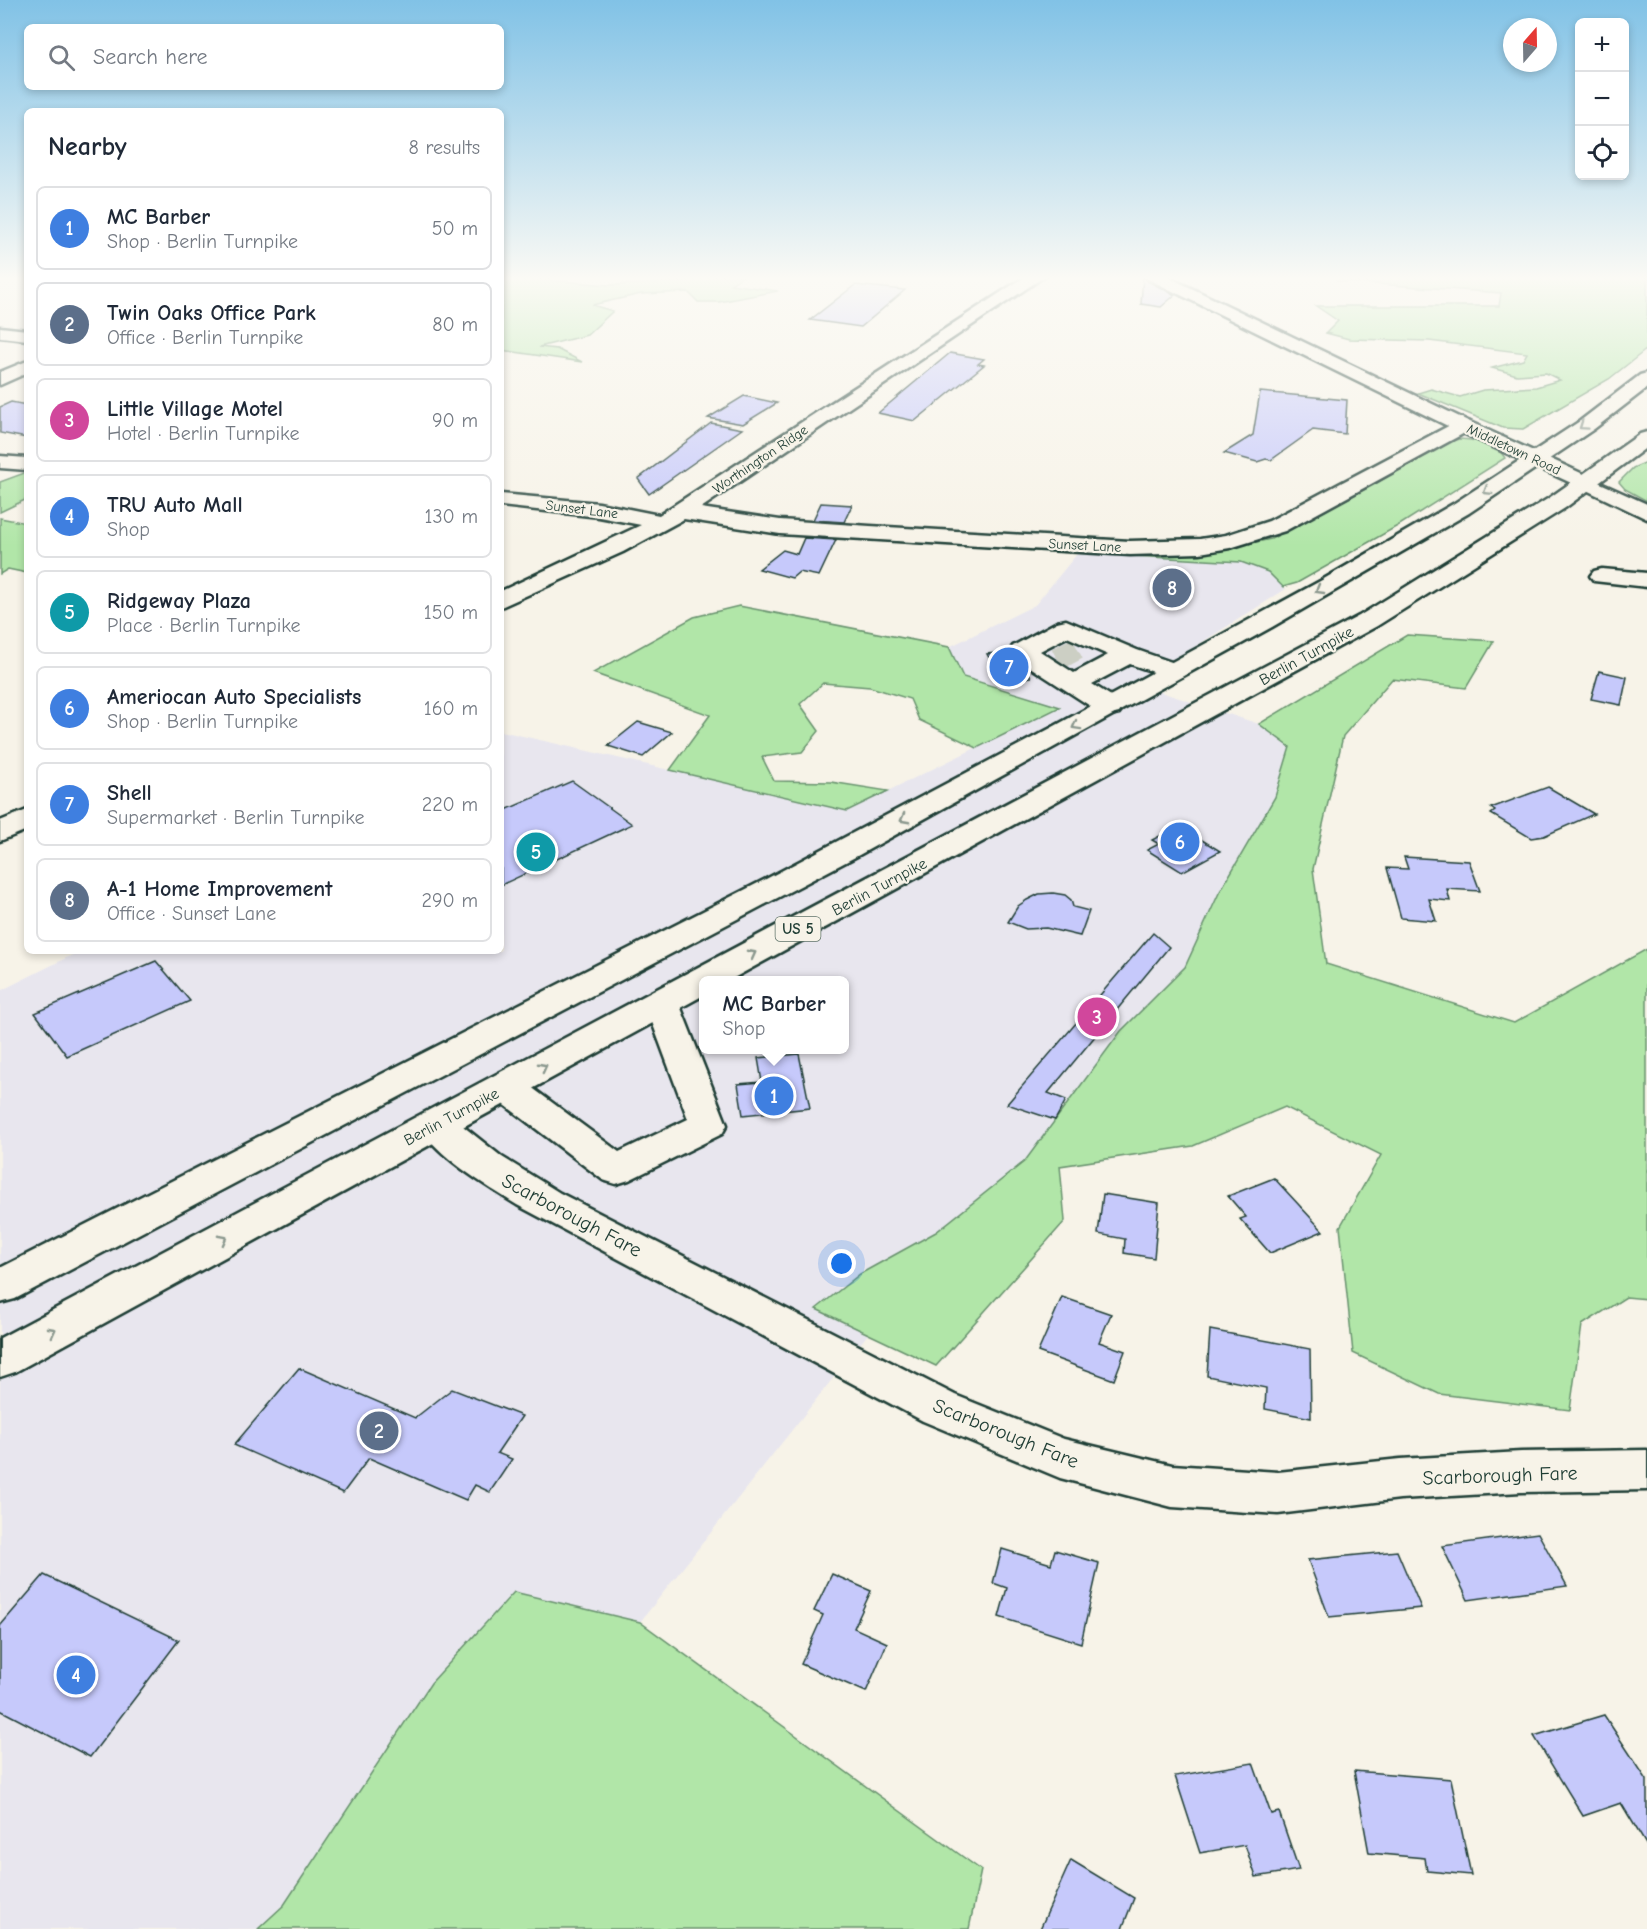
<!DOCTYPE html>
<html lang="en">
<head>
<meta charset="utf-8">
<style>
	:root { --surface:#fff; --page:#f2f2f3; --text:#1f2937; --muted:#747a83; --line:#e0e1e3; --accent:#111827 }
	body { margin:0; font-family:"Comic Neue",sans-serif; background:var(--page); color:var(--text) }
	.controls { position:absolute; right:18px; top:18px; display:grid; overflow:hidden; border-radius:9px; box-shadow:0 3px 9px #0003 }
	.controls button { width:54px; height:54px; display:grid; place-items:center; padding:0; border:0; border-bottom:2px solid var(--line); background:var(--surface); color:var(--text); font:30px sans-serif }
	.compass { position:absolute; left:1503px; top:18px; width:54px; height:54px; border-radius:50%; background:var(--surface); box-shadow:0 3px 9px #0003; rotate:20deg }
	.you { position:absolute; left:842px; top:1264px; width:21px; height:21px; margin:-15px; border:4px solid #fff; border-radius:50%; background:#1a73e8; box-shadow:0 0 0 9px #1a73e833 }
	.badge { display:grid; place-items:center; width:39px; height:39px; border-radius:50%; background:var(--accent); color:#fff; font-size:20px; font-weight:700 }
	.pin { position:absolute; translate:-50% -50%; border:3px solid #fff; box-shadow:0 2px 6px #0006 }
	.popup { position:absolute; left:699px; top:976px; width:150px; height:78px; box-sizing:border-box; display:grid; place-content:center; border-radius:9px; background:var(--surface); filter:drop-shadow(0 2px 4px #0005); font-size:20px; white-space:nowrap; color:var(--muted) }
	.popup b { font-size:22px; color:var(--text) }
	.popup::after { content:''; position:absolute; left:50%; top:100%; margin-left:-12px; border:12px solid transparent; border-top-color:var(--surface) }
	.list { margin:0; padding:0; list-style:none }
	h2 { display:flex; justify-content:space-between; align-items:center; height:78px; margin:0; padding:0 24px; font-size:26px }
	h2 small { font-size:20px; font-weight:400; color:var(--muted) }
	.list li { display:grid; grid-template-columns:39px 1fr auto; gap:18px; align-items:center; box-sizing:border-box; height:84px; margin:0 12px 12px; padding:0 12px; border:2px solid var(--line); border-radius:9px }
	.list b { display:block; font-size:22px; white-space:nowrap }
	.list p { margin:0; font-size:20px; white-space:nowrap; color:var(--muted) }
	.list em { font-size:20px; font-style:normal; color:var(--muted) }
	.icon { flex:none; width:33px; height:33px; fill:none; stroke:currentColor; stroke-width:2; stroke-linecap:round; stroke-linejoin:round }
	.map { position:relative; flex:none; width:1647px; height:1929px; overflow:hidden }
	.search { position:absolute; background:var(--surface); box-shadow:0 3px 9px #0003; left:24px; top:24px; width:480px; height:66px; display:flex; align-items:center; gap:15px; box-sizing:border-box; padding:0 21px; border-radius:9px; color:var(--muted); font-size:22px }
	.panel { position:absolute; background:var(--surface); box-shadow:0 3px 9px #0003; left:24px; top:108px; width:480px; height:846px; border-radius:9px }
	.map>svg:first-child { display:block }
</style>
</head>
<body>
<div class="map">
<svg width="1647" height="1929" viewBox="0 0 1647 1929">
	<rect width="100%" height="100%" fill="#f7f3e8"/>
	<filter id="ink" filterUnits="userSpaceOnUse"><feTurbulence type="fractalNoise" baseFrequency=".0167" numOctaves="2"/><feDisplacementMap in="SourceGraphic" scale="12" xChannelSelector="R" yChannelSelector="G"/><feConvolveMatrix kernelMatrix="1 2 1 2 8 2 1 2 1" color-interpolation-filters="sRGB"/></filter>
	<g filter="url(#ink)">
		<path fill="#e8e6ee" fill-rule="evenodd" d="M1077 554 1241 562 1268 572 1286 589 1136 684 1259 724 1290 747 1275 797 1219 893 1185 967 1121 1031 1025 1161 936 1232 860 1274 816 1309 868 1334 640 1622 514 1592 284 1905 258 1929H0V991L80 951H501V731L847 811 1059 707 963 677 949 647 1035 605ZM704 980H844V1050H704Z"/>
		<g fill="#b1e6a8" stroke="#68926e" stroke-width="1.5">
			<path d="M501 276 609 285 681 282 695 276H743L731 284 778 291 719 302H698L688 292 641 294 592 305 613 311 587 335 539 347 557 349 582 362 501 350Z"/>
			<path d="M1339 276H1647V349L1609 379 1523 429 1503 428 1418 393 1431 389 1460 397 1483 390 1536 387 1560 380 1546 373 1517 375 1492 368 1523 360 1527 353 1429 341 1349 339 1326 333 1338 321 1316 306H1499L1501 293 1337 281Z"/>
			<path d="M1460 439C1476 440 1497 444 1505 458L1401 524 1297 583 1283 587 1268 572 1241 562 1024 550 1025 548 1170 554 1223 549 1271 539 1377 483 1444 442Z"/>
			<path d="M1647 462V501L1625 489 1619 482 1633 468Z"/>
			<path d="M27 472V499L0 512V482Z"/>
			<path d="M0 518 27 523V573L8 569 0 574Z"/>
			<path d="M739 606 949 647 963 677 1060 707 977 748 919 720 910 699 870 687 823 683 800 704 819 731 802 752 762 757 774 781 831 782 888 791 847 811 670 770 710 715 593 673 694 617Z"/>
			<path d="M1407 635 1494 641 1466 688 1392 679 1343 736 1313 869 1326 964 1514 1023 1647 949V1299L1626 1297 1582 1325 1570 1410 1439 1394 1353 1353 1340 1227 1381 1155 1285 1107 1193 1146 1060 1166 1065 1221 936 1366 816 1309 860 1274 936 1232 1025 1161 1121 1031 1185 967 1219 893 1275 797 1290 747 1259 724Z"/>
			<path d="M514 1592 640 1622 981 1870 969 1929H258L284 1905 431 1683Z"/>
		</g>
		<g fill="#c6c9fb" stroke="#1f3d34" stroke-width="1.5">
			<path d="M1143 276 1147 281 1175 295 1161 307 1141 304Z"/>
			<path d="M855 285 905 290 861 327 810 320Z"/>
			<path d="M950 353 984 359 978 364 984 365 915 421 878 413Z"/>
			<path d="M1260 392 1347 400 1345 434 1313 430 1271 460 1266 459 1257 462 1224 453 1253 435Z"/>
			<path d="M744 396 777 403 743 424 708 418Z"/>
			<path d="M11 402 27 405V438L0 433V407Z"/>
			<path d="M711 423 742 429 649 494 638 479Z"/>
			<path d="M821 503 852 505 844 522 813 520Z"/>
			<path d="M804 538 836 540 819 576 799 572 792 578 759 569 783 550 797 554Z"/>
			<path d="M1007 652 1026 667 1031 677 1001 680 987 654Z"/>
			<path d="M1599 671 1627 677 1621 705 1591 699Z"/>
			<path d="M638 722 672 732 643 757 608 746Z"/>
			<path d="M572 781 632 824 501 885V812Z"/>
			<path d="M1548 787 1594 814 1544 836 1531 838 1491 814 1495 811 1491 808Z"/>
			<path d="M1179 826 1220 851 1182 872 1147 850 1159 844 1152 840Z"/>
			<path d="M1404 857 1469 861 1480 891 1447 889 1450 901 1429 899 1436 921 1401 918 1387 868 1408 869Z"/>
			<path d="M1053 893 1065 895 1071 900 1073 907 1089 911 1080 936 1046 928 1026 929 1008 922 1018 906 1027 900 1039 894Z"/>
			<path d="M1153 933 1169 947 1048 1093 1066 1100 1055 1120 1007 1104Z"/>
			<path d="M156 961 190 1001 67 1056 35 1013Z"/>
			<path d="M799 1054 810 1108 743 1115 738 1084 762 1082 758 1058Z"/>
			<path d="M1274 1178 1323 1231 1270 1253 1240 1219 1246 1217 1228 1196Z"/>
			<path d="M1103 1194 1159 1203 1154 1258 1124 1253 1125 1239 1098 1234Z"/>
			<path d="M1062 1297 1111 1314 1099 1342 1125 1351 1114 1380 1038 1352Z"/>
			<path d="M1210 1330 1310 1349 1311 1418 1265 1409 1266 1388 1207 1376Z"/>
			<path d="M299 1368 415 1418 452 1389 522 1416 497 1453 512 1459 490 1492 475 1485 466 1500 369 1458 343 1493 234 1445Z"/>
			<path d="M1538 1533 1567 1586 1468 1600 1442 1546Z"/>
			<path d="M1002 1549 1051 1564 1055 1550 1099 1563 1081 1643 999 1617 1007 1588 993 1583Z"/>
			<path d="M1397 1551 1421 1608 1329 1617 1308 1560Z"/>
			<path d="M832 1574 871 1591 854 1628 887 1643 866 1692 801 1664 823 1615 814 1611Z"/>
			<path d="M44 1575 179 1640 90 1757 0 1710V1626Z"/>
			<path d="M1604 1715 1647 1780V1846L1621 1803 1583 1816 1534 1736Z"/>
			<path d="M1253 1763 1271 1814 1279 1812 1299 1870 1256 1877 1245 1845 1200 1853 1175 1776Z"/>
			<path d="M1354 1771 1451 1779 1471 1875 1427 1871 1425 1858 1369 1853Z"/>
			<path d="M1071 1860 1134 1898 1122 1929H1040Z"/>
		</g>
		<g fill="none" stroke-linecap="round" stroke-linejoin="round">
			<path stroke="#cccfc4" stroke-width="23" stroke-dasharray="23 12" stroke-linecap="butt" d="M1057 659 1080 647"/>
			<defs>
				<g id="minor">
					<path d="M1026 276H1045L701 508 780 520 870 526 1130 541 1200 539 1226 535 1269 521 1456 422H1470L1473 426 1470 430 1285 531 1230 548 1200 553 1130 555 780 534 684 519 623 552 501 607V591L641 525 599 517 501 506V494L599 503 659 515Z"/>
					<path d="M0 327 27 330V340L0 337Z"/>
					<path d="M27 361V373L0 385V372Z"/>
					<path d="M0 456 27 458V470L0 468Z"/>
					<path d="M1587 477 1647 504V519L1580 487 1576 483 1580 479Z"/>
					<path d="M1602 569 1647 573V587L1594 581 1590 576 1594 571Z"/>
					<path d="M1066 620 1137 650 1183 666 1187 671 1183 676 1174 679 1130 664 1092 684 1119 701 1123 707 1119 713 1110 715 1101 713 1013 656 1009 651 1013 646 1057 622ZM1067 637 1108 655 1074 673 1040 651Z"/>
					<path d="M27 810V830L0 841V821Z"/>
					<path d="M662 992 674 995 679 1003 727 1125 722 1134 629 1180 616 1184 603 1180 493 1096 488 1087 493 1078 506 1074 519 1078 619 1152 688 1119 645 1003 650 995Z"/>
					<path d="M436 1111 449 1115 502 1157 560 1193 955 1395 1064 1439 1172 1465 1278 1472 1400 1459 1521 1452 1647 1450V1490L1521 1492 1400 1499 1278 1514 1172 1507 1060 1478 923 1421 517 1205C485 1185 436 1156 418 1124L423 1115Z"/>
				</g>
				<path id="major" d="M1146 276H1166L1470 422 1594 479 1598 483 1594 487 1587 489 1580 487 1456 430 1148 279Z"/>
				<g id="highway">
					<path d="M1647 373V388L1594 429 1469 513 1272 627 859 855 15 1299 0 1303V1268L766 879 1051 728 1322 580 1453 504 1580 421 1640 375Z"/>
					<path d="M1647 432V447L1565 508 1377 626 730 980H704V995L15 1372 0 1377V1338L1359 616 1549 498 1640 434Z"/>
				</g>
			</defs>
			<use href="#minor" stroke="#1f3d34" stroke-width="5"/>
			<use href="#major" stroke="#1f3d34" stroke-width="5"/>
			<use href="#highway" stroke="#1f3d34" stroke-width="5"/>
			<use href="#minor" fill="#f7f3e8" fill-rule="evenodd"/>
			<use href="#major" fill="#f7f3e8" fill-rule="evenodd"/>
			<use href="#highway" fill="#f7f3e8" fill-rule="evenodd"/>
		</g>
		<defs><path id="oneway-chevron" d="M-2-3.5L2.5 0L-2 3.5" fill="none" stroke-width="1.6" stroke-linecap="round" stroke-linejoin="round" transform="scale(1.5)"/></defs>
		<g stroke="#8b988e">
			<use href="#oneway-chevron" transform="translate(1583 426) rotate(145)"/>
			<use href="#oneway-chevron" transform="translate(1487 491) rotate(148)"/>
			<use href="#oneway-chevron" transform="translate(1319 590) rotate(150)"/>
			<use href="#oneway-chevron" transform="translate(1076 726) rotate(151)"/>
			<use href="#oneway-chevron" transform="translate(904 819) rotate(152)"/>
			<use href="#oneway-chevron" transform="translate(752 954) rotate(-28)"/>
			<use href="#oneway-chevron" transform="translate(543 1067) rotate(-28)"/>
			<use href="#oneway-chevron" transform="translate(223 1239) rotate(-28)"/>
			<use href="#oneway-chevron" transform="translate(52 1331) rotate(-28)"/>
		</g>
	</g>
	<linearGradient id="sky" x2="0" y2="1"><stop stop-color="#81c2e6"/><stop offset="0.51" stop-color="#fbfaf5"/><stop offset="1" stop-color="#fbfaf5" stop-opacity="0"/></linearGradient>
	<rect width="1647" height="546" fill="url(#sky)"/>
	<g text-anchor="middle" stroke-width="4.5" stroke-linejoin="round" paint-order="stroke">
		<g font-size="14" fill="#1f3d34" stroke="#f7f3e8">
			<text transform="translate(1514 449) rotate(25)" y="5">Middletown Road</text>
			<text transform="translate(760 459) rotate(-34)" y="5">Worthington Ridge</text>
			<text transform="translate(582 509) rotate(7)" y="5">Sunset Lane</text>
			<text transform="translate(1085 545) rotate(3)" y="5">Sunset Lane</text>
		</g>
		<rect fill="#f7f3e8" stroke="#60746a" stroke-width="1.5" x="775.5" y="917" width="45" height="24" rx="4.5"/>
		<g font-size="15" font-weight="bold" fill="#1f3d34">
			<text x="798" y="934">US 5</text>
		</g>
		<g font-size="16" fill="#1f3d34" stroke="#f7f3e8">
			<text transform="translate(1306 655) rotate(-29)" y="6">Berlin Turnpike</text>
			<text transform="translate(879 886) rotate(-28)" y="6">Berlin Turnpike</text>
			<text transform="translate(451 1116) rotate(-28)" y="6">Berlin Turnpike</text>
		</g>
		<g font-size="20" fill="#1f3d34" stroke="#f7f3e8">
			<text transform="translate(572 1215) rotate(28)" y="7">Scarborough Fare</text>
			<text transform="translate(1006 1433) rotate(22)" y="7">Scarborough Fare</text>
			<text transform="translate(1500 1475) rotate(-2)" y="7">Scarborough Fare</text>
		</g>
	</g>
</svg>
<div class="controls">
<button>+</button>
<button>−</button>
<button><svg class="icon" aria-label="locate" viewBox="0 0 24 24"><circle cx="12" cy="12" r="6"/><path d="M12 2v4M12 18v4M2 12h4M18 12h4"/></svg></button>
</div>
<svg class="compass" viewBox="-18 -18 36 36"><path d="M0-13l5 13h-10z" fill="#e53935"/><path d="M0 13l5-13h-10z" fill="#747a83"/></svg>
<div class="you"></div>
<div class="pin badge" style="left:774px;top:1096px;background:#3f7fe0">1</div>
<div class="popup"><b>MC Barber</b>Shop</div>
<div class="pin badge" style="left:379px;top:1431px;background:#5c6f8a">2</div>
<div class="pin badge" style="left:1097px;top:1017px;background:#d1479c">3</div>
<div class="pin badge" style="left:76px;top:1675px;background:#3f7fe0">4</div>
<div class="pin badge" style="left:536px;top:852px;background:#0f9aa8">5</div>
<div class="pin badge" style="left:1180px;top:842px;background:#3f7fe0">6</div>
<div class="pin badge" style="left:1009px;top:667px;background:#3f7fe0">7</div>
<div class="pin badge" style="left:1172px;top:588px;background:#5c6f8a">8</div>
<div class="search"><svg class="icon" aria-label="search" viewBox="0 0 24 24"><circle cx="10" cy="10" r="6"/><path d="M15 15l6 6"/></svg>Search here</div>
<section class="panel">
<h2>Nearby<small>8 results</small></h2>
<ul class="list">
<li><span class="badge" style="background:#3f7fe0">1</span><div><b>MC Barber</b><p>Shop · Berlin Turnpike</p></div><em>50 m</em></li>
<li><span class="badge" style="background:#5c6f8a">2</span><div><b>Twin Oaks Office Park</b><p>Office · Berlin Turnpike</p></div><em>80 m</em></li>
<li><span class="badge" style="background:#d1479c">3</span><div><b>Little Village Motel</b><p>Hotel · Berlin Turnpike</p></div><em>90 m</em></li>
<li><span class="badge" style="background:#3f7fe0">4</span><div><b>TRU Auto Mall</b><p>Shop</p></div><em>130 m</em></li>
<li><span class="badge" style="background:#0f9aa8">5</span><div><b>Ridgeway Plaza</b><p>Place · Berlin Turnpike</p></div><em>150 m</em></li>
<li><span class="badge" style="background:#3f7fe0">6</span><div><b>Ameriocan Auto Specialists</b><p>Shop · Berlin Turnpike</p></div><em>160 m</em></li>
<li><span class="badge" style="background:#3f7fe0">7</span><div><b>Shell</b><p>Supermarket · Berlin Turnpike</p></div><em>220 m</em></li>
<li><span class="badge" style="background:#5c6f8a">8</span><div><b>A-1 Home Improvement</b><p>Office · Sunset Lane</p></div><em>290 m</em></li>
</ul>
</section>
</div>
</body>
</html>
